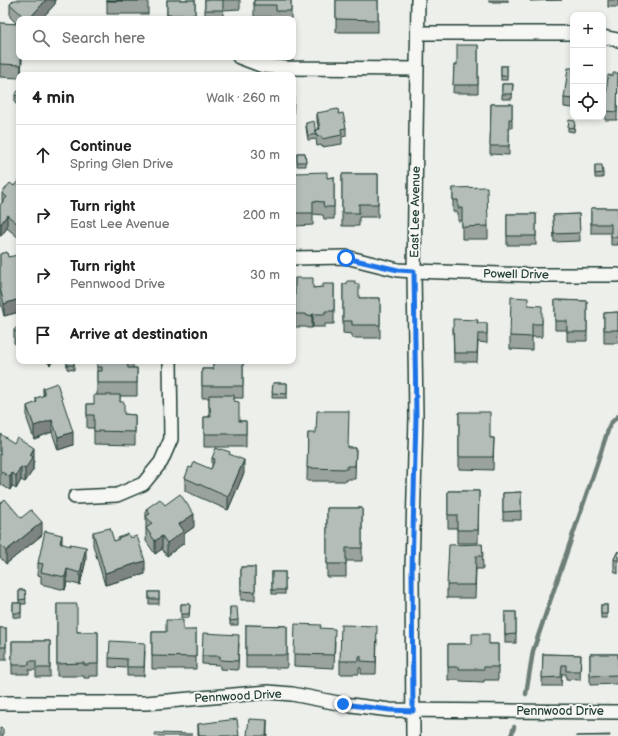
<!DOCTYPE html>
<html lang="en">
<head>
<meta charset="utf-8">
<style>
	:root { --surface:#fff; --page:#f6f6f6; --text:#222; --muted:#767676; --line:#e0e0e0 }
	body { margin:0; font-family:"Balsamiq Sans",sans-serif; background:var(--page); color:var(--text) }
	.controls { position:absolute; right:12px; top:12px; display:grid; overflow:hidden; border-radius:8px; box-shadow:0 2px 6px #0003 }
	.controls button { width:36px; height:36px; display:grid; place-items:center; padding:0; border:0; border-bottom:1px solid var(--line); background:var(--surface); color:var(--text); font:20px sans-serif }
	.stop { position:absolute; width:12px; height:12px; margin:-9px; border:3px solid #1a73e8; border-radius:50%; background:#fff }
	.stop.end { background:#1a73e8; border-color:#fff; box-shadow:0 1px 4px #0008 }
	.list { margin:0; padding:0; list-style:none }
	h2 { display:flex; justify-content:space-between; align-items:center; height:52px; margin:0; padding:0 16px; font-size:17px }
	h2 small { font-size:13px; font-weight:400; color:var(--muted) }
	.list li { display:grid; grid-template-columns:26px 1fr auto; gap:12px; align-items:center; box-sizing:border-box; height:60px; padding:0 16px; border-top:1px solid var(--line) }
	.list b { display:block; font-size:15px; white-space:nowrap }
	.list p { margin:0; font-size:13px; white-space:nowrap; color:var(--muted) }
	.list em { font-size:13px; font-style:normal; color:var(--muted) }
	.icon { flex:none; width:22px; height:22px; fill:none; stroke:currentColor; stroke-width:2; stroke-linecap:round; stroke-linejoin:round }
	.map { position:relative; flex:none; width:618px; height:736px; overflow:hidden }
	.search { position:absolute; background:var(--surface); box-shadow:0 2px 6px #0003; left:16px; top:16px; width:280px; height:44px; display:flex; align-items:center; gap:10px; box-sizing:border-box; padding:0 14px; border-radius:8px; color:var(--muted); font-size:15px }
	.panel { position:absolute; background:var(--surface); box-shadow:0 2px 6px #0003; left:16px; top:72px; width:280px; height:292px; border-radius:8px }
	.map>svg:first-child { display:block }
</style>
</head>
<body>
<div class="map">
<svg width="618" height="736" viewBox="0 0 618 736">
	<rect width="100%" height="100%" fill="#edefea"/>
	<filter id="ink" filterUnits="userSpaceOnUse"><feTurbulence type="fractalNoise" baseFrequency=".025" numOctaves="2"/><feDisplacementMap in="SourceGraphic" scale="8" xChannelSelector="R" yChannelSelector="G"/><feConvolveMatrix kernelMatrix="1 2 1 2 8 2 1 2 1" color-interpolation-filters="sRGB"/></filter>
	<g filter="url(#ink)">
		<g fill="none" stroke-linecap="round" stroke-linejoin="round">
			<g stroke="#6c7e77" stroke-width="4.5">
				<path d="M526 694 533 651 597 464 610 424 618 416"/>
				<path d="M511 736 514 727"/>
			</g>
			<defs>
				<g id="minor">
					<path d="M418 33H573"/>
					<path d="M603 37 618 40"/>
					<path d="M239 57 263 66 286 68 416 69"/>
					<path d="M293 258 346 257 398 270 414 271 530 275H618"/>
					<path d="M75 497 117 495 143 484 161 462 171 439 170 361"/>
					<path d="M0 703H146L268 692 292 694 343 704 390 710 618 712"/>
					<path d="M413 736 412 570 416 417 414 271 418 0"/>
				</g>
			</defs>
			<use href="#minor" stroke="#1f3d34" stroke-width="16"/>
			<use href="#minor" stroke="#f6f6f2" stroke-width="13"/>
		</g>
		<g fill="#9ba39e" stroke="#1f3d34">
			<path d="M55 0V4L41 19H19V57H22L21 75H19V78L0 77V23L17 24 10 17V4Z"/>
			<rect x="107" y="0" width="41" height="14"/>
			<rect x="167" y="0" width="28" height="19"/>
			<path d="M205 0H240V9L223 10V19H205Z"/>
			<path d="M254 0H291V19H276V17H254Z"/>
			<rect x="336" y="0" width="42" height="32"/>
			<rect x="489" y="0" width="19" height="2"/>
			<path d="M530 0H562L530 1Z"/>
			<rect x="608" y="0" width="10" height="7"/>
			<path d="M478 45V93H453L454 65H457Z"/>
			<rect x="501" y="66" width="6" height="14"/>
			<path d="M573 68V108L564 107V98Z"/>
			<path d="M618 73 617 120H605V111L613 76Z"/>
			<path d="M502 84H513L512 99H502Z"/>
			<path d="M19 90V107L15 103V94Z"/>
			<path d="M293 93H294L293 129Z"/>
			<path d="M491 104H512V128H509V155L490 154Z"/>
			<path d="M317 113 339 114 346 128V136L342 137V144L322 147 321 145 317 146 316 139 308 140 306 127V123L316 133 319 130 317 122Z"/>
			<path d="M575 125 574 132 568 131V127Z"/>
			<path d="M297 153H305L306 166H297Z"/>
			<path d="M595 165 603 173V178H595Z"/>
			<path d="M295 173 327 178 334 177V219H324L323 215 313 214V225L295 226Z"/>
			<path d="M342 174H378V217H359V226H342Z"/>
			<path d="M19 180V238L7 228 1 236H0V205L2 203V193L14 186Z"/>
			<path d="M453 188 488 226V239H462V221H458V212H453Z"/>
			<path d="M591 208H618V245H611V233H591Z"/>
			<rect x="507" y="214" width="29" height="31"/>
			<path d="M579 214 580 241 554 242 553 215Z"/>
			<path d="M0 254 8 257 19 259V312L4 316 0 300Z"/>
			<path d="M295 278 313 288 323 287 334 284V324H325V327H313L312 328H307L306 327H295Z"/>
			<path d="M343 284H355L359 298H380V338H352V334L343 333Z"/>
			<path d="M555 300 587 301V341H567V330H555Z"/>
			<path d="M528 305 542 319V337H532V350L510 349V336Z"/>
			<path d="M618 312V343H604V313Z"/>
			<path d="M478 323H487V343L478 342 477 362H454L453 328Z"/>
			<path d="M19 325V347L14 343V330Z"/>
			<path d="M46 361H53L50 365Z"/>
			<path d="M67 361H74V370L67 369Z"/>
			<path d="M97 361H133V368H137V396H120V402L124 414 135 415V445L94 444V428H87V404H94L97 395Z"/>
			<path d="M213 361H243V398H234V401L239 421H246V447H204V417H209V398H202V369H213Z"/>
			<path d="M273 383H287V398H272Z"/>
			<path d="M43 388 73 445 58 450 52 432 34 439 27 419V406L36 403V398L43 396Z"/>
			<path d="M459 412 490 438H494L493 470 459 469Z"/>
			<path d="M308 433 349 448H356L355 479H347V481H307Z"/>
			<path d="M0 434 34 461 33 464V470L25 482 21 480 16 489 12 486 10 490 0 484Z"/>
			<path d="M230 454 244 473 228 510 185 491V478L192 468 211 469 212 466V458Z"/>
			<path d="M448 491H479L478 543H457V528H448Z"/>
			<path d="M521 492V520H503V493Z"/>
			<path d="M0 503 21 518 42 535 6 564 0 557Z"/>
			<path d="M165 505 194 527 184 534V543L167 556 162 549 155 554 146 541V509Z"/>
			<path d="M327 508H362V561H346V577H327Z"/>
			<path d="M93 532 114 541 118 540V538H130L145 574 105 585 93 545Z"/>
			<path d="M62 544 86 560 80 585 67 582 65 590 41 584V576L38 575V563Z"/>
			<path d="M482 544 483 569H476L475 598H447V585Z"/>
			<path d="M618 551V574L614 571V559Z"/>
			<rect x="241" y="567" width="14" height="33"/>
			<rect x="272" y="572" width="13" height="22"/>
			<path d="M19 590H25L26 604H21V618L13 617V603H19Z"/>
			<rect x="149" y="592" width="10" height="12"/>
			<path d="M57 604 77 632H98V676H89V678H84V676H57Z"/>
			<path d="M181 604H190L189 618H181Z"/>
			<rect x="601" y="605" width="6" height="13"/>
			<path d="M230 607 238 620V625H230Z"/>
			<rect x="505" y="612" width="11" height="31"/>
			<path d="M246 625 287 626V668H246Z"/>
			<rect x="0" y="628" width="6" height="32"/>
			<path d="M321 628 335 641 334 668 294 666V654Z"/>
			<path d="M196 630V669H152V632H166Z"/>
			<path d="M377 639 376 674H361V668H359V674H340V661Z"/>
			<path d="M12 641H50V677H36V670H29V674H12Z"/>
			<path d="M239 643 238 670 220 669V665L202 664V656Z"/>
			<path d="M448 644H498V680H484V682L459 681V680H448Z"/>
			<path d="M145 651 144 676H127V668L109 667V658Z"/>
			<path d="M543 654 581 655 580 680 566 679V674H562L561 686H542Z"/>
			<path d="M590 654H618V684L590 685Z"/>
			<path d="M198 724 239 736H198Z"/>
		</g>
		<g fill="#7e8481" stroke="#1f3d34">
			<path d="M46 0H55V4L41 19H29Z"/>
			<path d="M21 57H22L21 75Z"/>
			<path d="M7 215V228L1 236V224Z"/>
			<path d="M19 299V312L4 316V304Z"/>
			<path d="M313 314V327L312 328V315Z"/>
			<path d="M50 361H53L50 365Z"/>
			<path d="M52 420V432L34 439V426Z"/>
			<path d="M73 432V445L58 450V437Z"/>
			<path d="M34 448V461L33 464V470L25 482V469L30 455Z"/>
			<path d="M244 460V473L228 510V497Z"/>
			<path d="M21 467V480L16 489V476Z"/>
			<path d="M12 473V486L10 490V477Z"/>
			<path d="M194 514V527L184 534V543L167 556V543L179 524Z"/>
			<path d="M42 522V535L6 564V551Z"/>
			<path d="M62 535V548L60 543Z"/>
			<path d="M162 536V549L155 554V541Z"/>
			<path d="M86 547V560L80 585V573Z"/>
			<path d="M145 561V574L105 585V573Z"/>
			<path d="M67 569V582L65 590V577Z"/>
			<path d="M267 720V736H266Z"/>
		</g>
		<g fill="#b4bdb8" stroke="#1f3d34">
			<path d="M14 0H46L29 19H26L10 4Z"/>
			<rect x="107" y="0" width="41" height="1"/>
			<rect x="167" y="0" width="28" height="15"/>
			<rect x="205" y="0" width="18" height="10"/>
			<path d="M254 0H291V11H276V5H254Z"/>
			<path d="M336 0H378V20L336 19Z"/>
			<path d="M0 23 19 24V57H21V65L0 64Z"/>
			<path d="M457 45H478V85H453L454 65H457Z"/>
			<rect x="501" y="66" width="6" height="10"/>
			<path d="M568 68H573V99L564 98Z"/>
			<path d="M613 73H618L617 112 605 111 608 75 613 76Z"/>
			<path d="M502 84H513L512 94H502Z"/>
			<path d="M19 90V98L15 94Z"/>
			<path d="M293 93H294L293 116Z"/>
			<path d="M491 104H512V119H509V146H490Z"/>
			<path d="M338 109 339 114 343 113 346 128 341 129 342 135 322 139 321 136 317 137 316 130 320 129 317 113Z"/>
			<path d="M569 120 575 121 574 128 568 127Z"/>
			<path d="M314 121 316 134 308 136 306 123Z"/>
			<path d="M297 153H305L306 162H297Z"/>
			<path d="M595 165H602L603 173 595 174Z"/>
			<path d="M327 172V178L334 177V207H324L323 202 313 201V213H295V173Z"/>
			<path d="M342 174H378V204H359V213H342Z"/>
			<path d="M19 180V225L7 215 1 224 0 223V205L7 197 2 193 10 183 14 186Z"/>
			<path d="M487 187 488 226 462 227V208H458V200H453V188Z"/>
			<path d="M591 208H618V237H611V224H591Z"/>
			<rect x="507" y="214" width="29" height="22"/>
			<path d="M579 214 580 233 554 234 553 215Z"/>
			<path d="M7 252 8 257 18 255 19 259V299L4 304 0 288V254Z"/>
			<path d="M295 278H313V288L323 287V284H334V311H325V314H313L312 315 307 316 306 314H295Z"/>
			<path d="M347 281H355V284H359V298H380V325H352V321H343V284H347Z"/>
			<path d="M511 297 528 298V305L542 306V324H532V337L510 336Z"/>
			<path d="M555 300 587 301V332H567V321H555Z"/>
			<path d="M618 312V330H604V313Z"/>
			<path d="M453 319 478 320 477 323H487V334H478L477 353H454Z"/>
			<path d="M19 325V335L14 330Z"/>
			<rect x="67" y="361" width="7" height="4"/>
			<path d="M97 361H127L128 368H137V383H97V371H102V367H97Z"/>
			<path d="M213 361H243V386H202V369H214L213 368Z"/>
			<path d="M57 383 73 432 58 437 52 420 34 426 27 406 37 402 36 398 45 395 43 388Z"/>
			<path d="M273 383H287V394L272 393Z"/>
			<path d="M94 395H120V402H124V414L135 415V432L94 431V415H87V404H94Z"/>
			<path d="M209 395H234V401L239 402V421H246V434H204V417H211L210 407H209Z"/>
			<path d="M317 411H349L348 448H356L355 466H347V469L307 468 308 433H316Z"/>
			<path d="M459 412H490V438H494L493 457H459Z"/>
			<path d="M0 434 14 443 17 437 34 448 30 455 33 457 25 469 21 467 16 476 12 473 10 477 0 471Z"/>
			<path d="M216 448 221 450V449L230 452 229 454 244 460 228 497 185 478 189 467 192 468 194 462 211 469 215 459 212 458Z"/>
			<path d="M448 491H479L478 530H457V515H448Z"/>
			<path d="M521 492V511L503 512V493Z"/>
			<path d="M180 494 194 514 179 524 184 531 167 543 162 536 155 541 146 528 152 524 146 516 150 514 146 509 160 499 165 505Z"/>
			<path d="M5 499 21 518 31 510 42 522 6 551 0 544V503Z"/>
			<path d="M327 508H362V548H346V564H327Z"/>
			<path d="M110 528 114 541 119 539 118 538 128 534 130 538 137 536 145 561 105 573 93 532Z"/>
			<path d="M45 531 62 535 60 543 70 546V544L86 547 80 573 67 569 65 577 41 572 43 564 38 563Z"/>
			<path d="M482 544 483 556H476L475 585H447L449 545Z"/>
			<path d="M618 551V561L614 559Z"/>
			<path d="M241 567H255V592L241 591Z"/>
			<rect x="272" y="572" width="13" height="18"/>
			<path d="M19 590H25L26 599 19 600Z"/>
			<rect x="149" y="592" width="10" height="7"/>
			<rect x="13" y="603" width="8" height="10"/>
			<path d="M57 604H77V632H98V664H89V665H84V663L57 664Z"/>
			<path d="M181 604H190L189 614H181Z"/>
			<rect x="601" y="605" width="6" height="9"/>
			<path d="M230 607H237L238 620 230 621Z"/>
			<path d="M505 612H516V634L505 635Z"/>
			<path d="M166 620H183V630H196V657L152 656V632H166Z"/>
			<path d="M295 624 321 625 320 628 335 629 334 655 294 654Z"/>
			<path d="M246 625 287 626V655H246Z"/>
			<path d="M341 625 377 626 376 662 361 661V656H359V661H340Z"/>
			<rect x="0" y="628" width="6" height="19"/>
			<path d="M203 633 239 635 238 661 220 660V656H202Z"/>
			<path d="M472 634H489V644H498V667H484V669H459V667H448V644H472Z"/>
			<path d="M12 641H50V668H36V661H29V665H12Z"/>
			<path d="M110 641 145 643 144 667H127V659L109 658Z"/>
			<path d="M543 654 581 655 580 671H566V665H562L561 677 542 678Z"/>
			<path d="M590 654H618V675L590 676Z"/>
			<path d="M237 719 239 736H199L198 724Z"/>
			<path d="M249 719 267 720 266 736H250L247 735Z"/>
			<path d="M0 728 3 729V736H0Z"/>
			<path d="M155 733 192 734V736H155Z"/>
			<path d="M610 735V736H576Z"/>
		</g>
	</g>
	<g fill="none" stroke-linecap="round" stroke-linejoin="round" filter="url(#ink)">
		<path stroke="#1a73e8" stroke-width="5" d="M343 704 390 710 413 711 412 570 416 417 414 271 398 270 346 258"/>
	</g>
	<g text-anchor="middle" stroke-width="4" stroke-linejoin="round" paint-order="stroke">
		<g font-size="12" fill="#1f3d34" stroke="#f6f6f2">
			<text transform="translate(415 212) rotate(-89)" y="4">East Lee Avenue</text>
			<text transform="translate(516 274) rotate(1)" y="4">Powell Drive</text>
			<text transform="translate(238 696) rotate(-3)" y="4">Pennwood Drive</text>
			<text x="560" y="715">Pennwood Drive</text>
		</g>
	</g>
</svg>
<div class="controls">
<button>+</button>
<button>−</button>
<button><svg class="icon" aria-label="locate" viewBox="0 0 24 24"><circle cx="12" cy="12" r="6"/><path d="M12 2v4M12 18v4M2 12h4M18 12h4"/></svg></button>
</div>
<div class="stop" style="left:346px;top:258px"></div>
<div class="stop end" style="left:343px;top:704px"></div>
<div class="search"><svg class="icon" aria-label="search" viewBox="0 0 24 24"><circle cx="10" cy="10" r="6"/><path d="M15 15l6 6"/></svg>Search here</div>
<section class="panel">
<h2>4 min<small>Walk · 260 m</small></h2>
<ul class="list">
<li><svg class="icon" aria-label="ahead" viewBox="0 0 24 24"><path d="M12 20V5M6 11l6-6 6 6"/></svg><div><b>Continue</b><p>Spring Glen Drive</p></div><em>30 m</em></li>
<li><svg class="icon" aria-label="right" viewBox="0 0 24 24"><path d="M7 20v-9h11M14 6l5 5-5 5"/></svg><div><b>Turn right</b><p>East Lee Avenue</p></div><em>200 m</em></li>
<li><svg class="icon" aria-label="right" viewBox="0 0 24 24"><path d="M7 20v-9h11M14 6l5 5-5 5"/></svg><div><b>Turn right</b><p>Pennwood Drive</p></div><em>30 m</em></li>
<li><svg class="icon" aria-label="arrive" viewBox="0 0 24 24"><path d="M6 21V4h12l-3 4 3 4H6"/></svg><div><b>Arrive at destination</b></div></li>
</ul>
</section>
</div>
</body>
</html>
